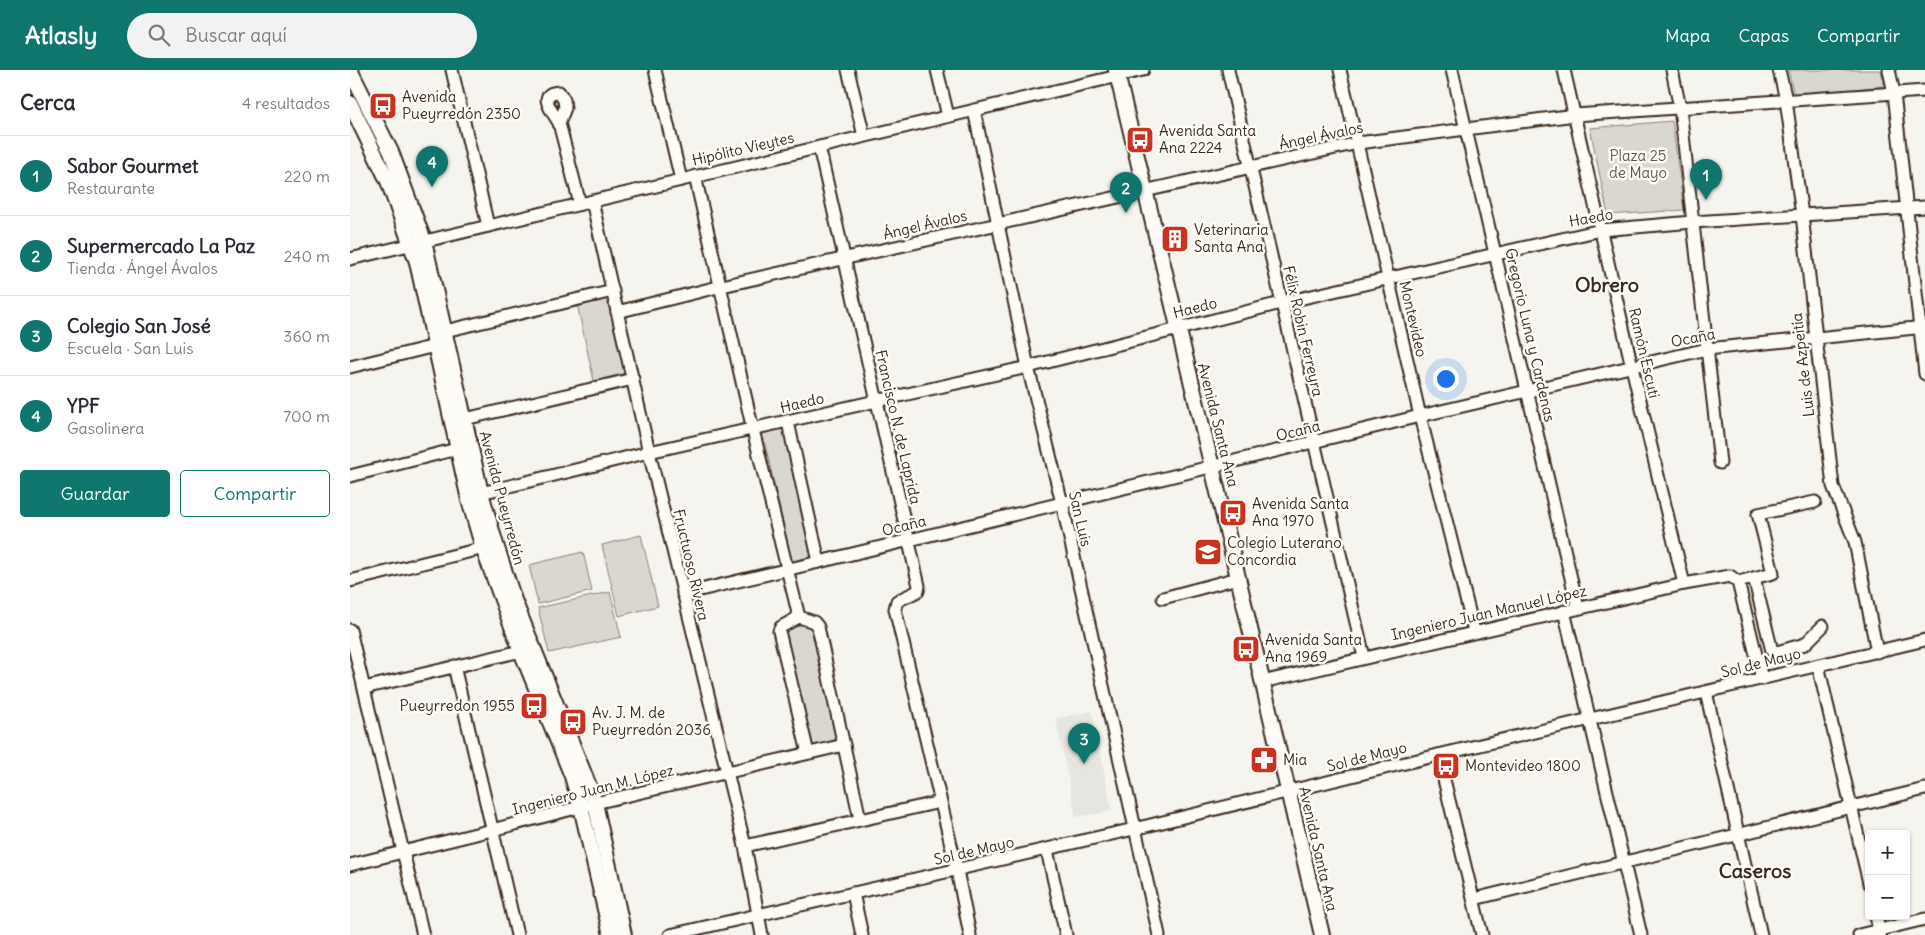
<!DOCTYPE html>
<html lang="es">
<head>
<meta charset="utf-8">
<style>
	:root { --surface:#fff; --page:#f2f2f3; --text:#2b2b33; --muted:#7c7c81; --line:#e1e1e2; --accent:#0f766e }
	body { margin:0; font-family:Delius,sans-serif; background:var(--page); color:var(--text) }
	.controls { position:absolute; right:15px; bottom:15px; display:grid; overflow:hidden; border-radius:5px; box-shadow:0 1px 4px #0004 }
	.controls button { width:45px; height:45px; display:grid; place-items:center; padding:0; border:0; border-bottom:1px solid var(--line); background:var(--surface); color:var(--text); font:25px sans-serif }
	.you { position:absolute; left:1095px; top:308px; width:18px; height:18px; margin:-12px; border:4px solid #fff; border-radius:50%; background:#1a73e8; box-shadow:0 0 0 8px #1a73e833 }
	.badge { display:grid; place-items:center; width:32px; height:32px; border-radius:50%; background:var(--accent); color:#fff; font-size:16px; font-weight:700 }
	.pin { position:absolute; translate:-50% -41px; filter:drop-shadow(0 1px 2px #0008) }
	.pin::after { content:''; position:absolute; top:26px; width:18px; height:15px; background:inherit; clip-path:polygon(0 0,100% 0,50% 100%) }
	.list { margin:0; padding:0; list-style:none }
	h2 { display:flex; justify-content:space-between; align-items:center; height:65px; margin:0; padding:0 20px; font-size:21px }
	h2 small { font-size:16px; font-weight:400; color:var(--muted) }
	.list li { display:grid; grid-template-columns:32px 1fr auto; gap:15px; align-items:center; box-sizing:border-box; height:80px; padding:0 20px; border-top:1px solid var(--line) }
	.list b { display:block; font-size:19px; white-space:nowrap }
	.list p { margin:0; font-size:16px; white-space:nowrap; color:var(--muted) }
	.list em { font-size:16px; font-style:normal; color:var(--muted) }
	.actions { display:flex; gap:10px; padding:15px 20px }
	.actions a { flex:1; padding:11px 0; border:1px solid var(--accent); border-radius:5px; text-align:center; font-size:18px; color:var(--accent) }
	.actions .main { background:var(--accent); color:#fff }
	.icon { flex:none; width:28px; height:28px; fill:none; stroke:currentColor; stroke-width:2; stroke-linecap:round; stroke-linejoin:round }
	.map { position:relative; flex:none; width:1575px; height:865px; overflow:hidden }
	header { display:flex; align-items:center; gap:30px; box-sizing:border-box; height:70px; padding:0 25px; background:var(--accent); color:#fff }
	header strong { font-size:24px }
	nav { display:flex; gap:28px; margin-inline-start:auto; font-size:18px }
	.search { width:350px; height:45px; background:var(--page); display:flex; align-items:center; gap:12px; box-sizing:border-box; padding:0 18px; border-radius:28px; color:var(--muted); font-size:19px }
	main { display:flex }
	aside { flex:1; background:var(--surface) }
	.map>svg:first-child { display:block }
</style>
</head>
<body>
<header>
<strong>Atlasly</strong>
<div class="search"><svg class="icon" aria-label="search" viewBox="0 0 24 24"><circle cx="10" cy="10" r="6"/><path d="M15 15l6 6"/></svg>Buscar aquí</div>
<nav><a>Mapa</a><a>Capas</a><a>Compartir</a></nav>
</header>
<main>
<aside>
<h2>Cerca<small>4 resultados</small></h2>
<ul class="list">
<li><span class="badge">1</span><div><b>Sabor Gourmet</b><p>Restaurante</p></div><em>220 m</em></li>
<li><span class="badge">2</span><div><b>Supermercado La Paz</b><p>Tienda · Ángel Ávalos</p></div><em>240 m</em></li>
<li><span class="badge">3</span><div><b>Colegio San José</b><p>Escuela · San Luis</p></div><em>360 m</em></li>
<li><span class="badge">4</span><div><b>YPF</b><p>Gasolinera</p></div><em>700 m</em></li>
</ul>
<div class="actions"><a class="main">Guardar</a><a>Compartir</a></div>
</aside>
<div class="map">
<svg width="1575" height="865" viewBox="0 0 1575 865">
	<rect width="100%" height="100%" fill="#f5f4ee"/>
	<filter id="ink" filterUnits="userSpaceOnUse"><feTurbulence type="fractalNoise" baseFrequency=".02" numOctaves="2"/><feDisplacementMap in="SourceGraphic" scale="10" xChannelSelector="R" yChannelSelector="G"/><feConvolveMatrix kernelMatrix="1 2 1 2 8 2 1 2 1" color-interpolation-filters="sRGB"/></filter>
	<g filter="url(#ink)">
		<path fill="#e7e5df" d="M742 641 762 741 726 747 706 648Z"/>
		<g fill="#dad6d0" stroke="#8a8077">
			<path d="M1438 0H1531L1534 16 1444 25Z"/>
			<path d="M1322 51 1334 140 1258 145 1240 58Z"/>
			<path d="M259 227 276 303 244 311 227 234Z"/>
			<path d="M435 356 464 487 442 492 412 361Z"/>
			<path d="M291 465 308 536 269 546 252 475Z"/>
			<path d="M233 482 242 521 188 534 179 495Z"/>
			<path d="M260 522 271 567 199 583 188 538Z"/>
			<path d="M449 551 465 560 491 674 460 681 432 563Z"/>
		</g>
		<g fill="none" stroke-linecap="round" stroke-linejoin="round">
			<defs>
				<g id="minor">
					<path d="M102 0 138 156"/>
					<path d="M305 0 331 110"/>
					<path d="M498 0 514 66"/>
					<path d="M587 0 598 46"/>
					<path d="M878 0 1014 587"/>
					<path d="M990 0 1070 346 1124 561"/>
					<path d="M1102 0 1228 538"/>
					<path d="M1214 0 1282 297 1334 514"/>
					<path d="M1322 0 1330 38 1370 393"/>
					<path d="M1429 0 1436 30 1452 145 1483 416 1505 472 1527 582"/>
					<path d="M1539 0 1544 23 1575 304"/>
					<path d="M624 40 678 297 712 433 809 865"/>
					<path d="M209 53C204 43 185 23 209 22L214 30 215 38 209 53 230 134"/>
					<path d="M469 77 569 516 568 521 547 531 545 539 607 800 620 865"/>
					<path d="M345 106 403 360 449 547"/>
					<path d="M242 131 299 382 395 776 412 865"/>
					<path d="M0 189 793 0"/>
					<path d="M267 242 372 216 1008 73 1225 45 1575 21"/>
					<path d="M95 261 263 221"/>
					<path d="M0 297 85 276"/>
					<path d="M115 349 283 309"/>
					<path d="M438 352 469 492"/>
					<path d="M0 406 107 379"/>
					<path d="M131 423 299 382 678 297 931 233 1251 160 1343 152 1575 137"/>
					<path d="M1404 508 1422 581 1427 582 1455 574 1473 556"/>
					<path d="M0 511 142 476"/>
					<path d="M1388 512 1423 503 1408 444 1465 432"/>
					<path d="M333 524 469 492 1070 346 1357 279 1575 257"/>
					<path d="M813 528 888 508"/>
					<path d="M1214 541 1291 865"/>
					<path d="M0 560 73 865"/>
					<path d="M1468 595 1519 813"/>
					<path d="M104 596 167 865"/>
					<path d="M912 612 1334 514 1380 506 1388 512 1412 609"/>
					<path d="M14 618 171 581"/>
					<path d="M1356 622 1411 865"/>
					<path d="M458 683 429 561 431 557 449 547 464 552 468 557 510 749"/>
					<path d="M1088 685 1132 865"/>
					<path d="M395 776 590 732"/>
					<path d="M697 780 716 865"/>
					<path d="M0 795 142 760 245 733 494 675"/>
					<path d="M503 823 512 865"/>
					<path d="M1124 829 1575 719"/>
					<path d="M1526 846 1530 865"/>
					<path d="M320 865 784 759 1088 685 1575 570"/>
					<path d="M1509 865 1575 849"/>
				</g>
				<g id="major">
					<path d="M0 0 41 82 74 171 131 423 146 475 164 530 239 716 245 733 274 865"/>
					<path d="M766 0 862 397 972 865"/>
					<path d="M0 33 38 111 67 192 119 430 133 478 171 581 222 706 231 737 261 865"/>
				</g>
			</defs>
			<use href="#minor" stroke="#3b2a1e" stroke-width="15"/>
			<use href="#major" stroke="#3b2a1e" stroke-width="18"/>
			<use href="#minor" stroke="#fdfcf7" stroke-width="11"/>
			<use href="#major" stroke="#fdfcf7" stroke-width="14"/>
		</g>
	</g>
	<defs>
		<symbol id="bus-square" viewBox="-11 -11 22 22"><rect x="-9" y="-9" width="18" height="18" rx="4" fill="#c8321e" stroke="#fdfcf7"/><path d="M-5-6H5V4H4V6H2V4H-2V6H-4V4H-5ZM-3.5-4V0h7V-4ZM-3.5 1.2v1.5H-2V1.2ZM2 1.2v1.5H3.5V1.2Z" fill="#fff"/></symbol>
		<symbol id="building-square" viewBox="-11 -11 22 22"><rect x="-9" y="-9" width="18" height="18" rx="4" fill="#c8321e" stroke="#fdfcf7"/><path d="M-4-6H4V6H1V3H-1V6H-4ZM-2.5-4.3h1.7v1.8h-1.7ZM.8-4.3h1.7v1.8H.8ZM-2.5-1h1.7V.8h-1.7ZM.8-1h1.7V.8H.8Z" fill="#fff"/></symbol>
		<symbol id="school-square" viewBox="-11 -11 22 22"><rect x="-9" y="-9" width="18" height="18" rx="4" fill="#c8321e" stroke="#fdfcf7"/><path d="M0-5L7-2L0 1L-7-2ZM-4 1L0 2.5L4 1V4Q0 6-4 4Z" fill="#fff"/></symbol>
		<symbol id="pharmacy-square" viewBox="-11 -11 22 22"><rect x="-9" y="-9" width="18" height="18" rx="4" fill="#c8321e" stroke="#fdfcf7"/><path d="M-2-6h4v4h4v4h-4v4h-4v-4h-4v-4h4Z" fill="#fff"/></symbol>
	</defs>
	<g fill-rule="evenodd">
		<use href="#bus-square" x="17" y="20" width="32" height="32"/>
		<use href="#bus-square" x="774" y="54" width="32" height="32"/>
		<use href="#building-square" x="809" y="153" width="32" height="32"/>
		<use href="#bus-square" x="867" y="427" width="32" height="32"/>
		<use href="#school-square" x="842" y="466" width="32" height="32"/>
		<use href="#bus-square" x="880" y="563" width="32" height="32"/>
		<use href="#bus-square" x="168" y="620" width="32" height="32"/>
		<use href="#bus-square" x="207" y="636" width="32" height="32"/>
		<use href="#pharmacy-square" x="898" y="674" width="32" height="32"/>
		<use href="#bus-square" x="1080" y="680" width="32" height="32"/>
	</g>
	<g text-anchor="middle" stroke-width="5" stroke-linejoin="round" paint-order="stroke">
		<g font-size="15" fill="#3b2a1e" stroke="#fdfcf7" text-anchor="start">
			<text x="52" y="32">Avenida<tspan x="52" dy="17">Pueyrredón 2350</tspan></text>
			<text x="809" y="66">Avenida Santa<tspan x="809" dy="17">Ana 2224</tspan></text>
			<text x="844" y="165">Veterinaria<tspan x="844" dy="17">Santa Ana</tspan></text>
			<text x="902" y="439">Avenida Santa<tspan x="902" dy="17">Ana 1970</tspan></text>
			<text x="877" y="478">Colegio Luterano<tspan x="877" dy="17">Concordia</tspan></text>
			<text x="915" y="575">Avenida Santa<tspan x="915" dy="17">Ana 1969</tspan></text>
			<text x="165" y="641" text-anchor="end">Pueyrredon 1955</text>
			<text x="242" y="648">Av. J. M. de<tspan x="242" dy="17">Pueyrredón 2036</tspan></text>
			<text x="933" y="695">Mia</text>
			<text x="1115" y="701">Montevideo 1800</text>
		</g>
		<g font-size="15" fill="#3b2a1e" stroke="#fdfcf7">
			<text transform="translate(971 66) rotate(-12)" y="5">Ángel Ávalos</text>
			<text transform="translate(393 79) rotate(-13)" y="5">Hipólito Vieytes</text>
			<text transform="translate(1241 148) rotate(-10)" y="5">Haedo</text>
			<text transform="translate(575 155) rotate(-13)" y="5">Ángel Ávalos</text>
			<text transform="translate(845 238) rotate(-14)" y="5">Haedo</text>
			<text transform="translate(1063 249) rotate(77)" y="5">Montevideo</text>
			<text transform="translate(953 261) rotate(77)" y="5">Félix Robin Ferreyra</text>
			<text transform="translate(1180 265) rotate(77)" y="5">Gregorio Luna y Cardenas</text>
			<text transform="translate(1343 268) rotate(-11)" y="5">Ocaña</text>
			<text transform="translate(1294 283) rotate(77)" y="5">Ramón Escuti</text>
			<text transform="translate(1453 295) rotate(-97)" y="5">Luis de Azpeitía</text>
			<text transform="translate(452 333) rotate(-13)" y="5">Haedo</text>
			<text transform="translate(868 355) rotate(76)" y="5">Avenida Santa Ana</text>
			<text transform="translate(548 357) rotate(77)" y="5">Francisco N. de Laprida</text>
			<text transform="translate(948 361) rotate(-14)" y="5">Ocaña</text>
			<text transform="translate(152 428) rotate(75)" y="5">Avenida Pueyrredón</text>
			<text transform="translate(730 449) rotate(77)" y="5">San Luis</text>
			<text transform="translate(554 456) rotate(-14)" y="5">Ocaña</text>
			<text transform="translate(341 495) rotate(77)" y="5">Fructuoso Rivera</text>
			<text transform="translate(1139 543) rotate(-13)" y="5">Ingeniero Juan Manuel López</text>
			<text transform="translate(1411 593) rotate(-14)" y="5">Sol de Mayo</text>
			<text transform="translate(1017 687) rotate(-14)" y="5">Sol de Mayo</text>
			<text transform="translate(243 720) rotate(-14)" y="5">Ingeniero Juan M. López</text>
			<text transform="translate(968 779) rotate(77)" y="5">Avenida Santa Ana</text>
			<text transform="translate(624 781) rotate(-13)" y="5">Sol de Mayo</text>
		</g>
		<g font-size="15" fill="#63554a" stroke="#fdfcf7">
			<text x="1288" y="91">Plaza 25<tspan x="1288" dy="17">de Mayo</tspan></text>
		</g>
		<g font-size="20" font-weight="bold" fill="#3b2a1e" stroke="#fdfcf7">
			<text x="1257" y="222">Obrero</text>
			<text x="1405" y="808">Caseros</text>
		</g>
	</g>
</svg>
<div class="controls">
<button>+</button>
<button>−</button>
</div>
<div class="you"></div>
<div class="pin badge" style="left:1356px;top:130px">1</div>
<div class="pin badge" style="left:776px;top:143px">2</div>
<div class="pin badge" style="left:734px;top:694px">3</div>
<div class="pin badge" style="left:82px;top:117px">4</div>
</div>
</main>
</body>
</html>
